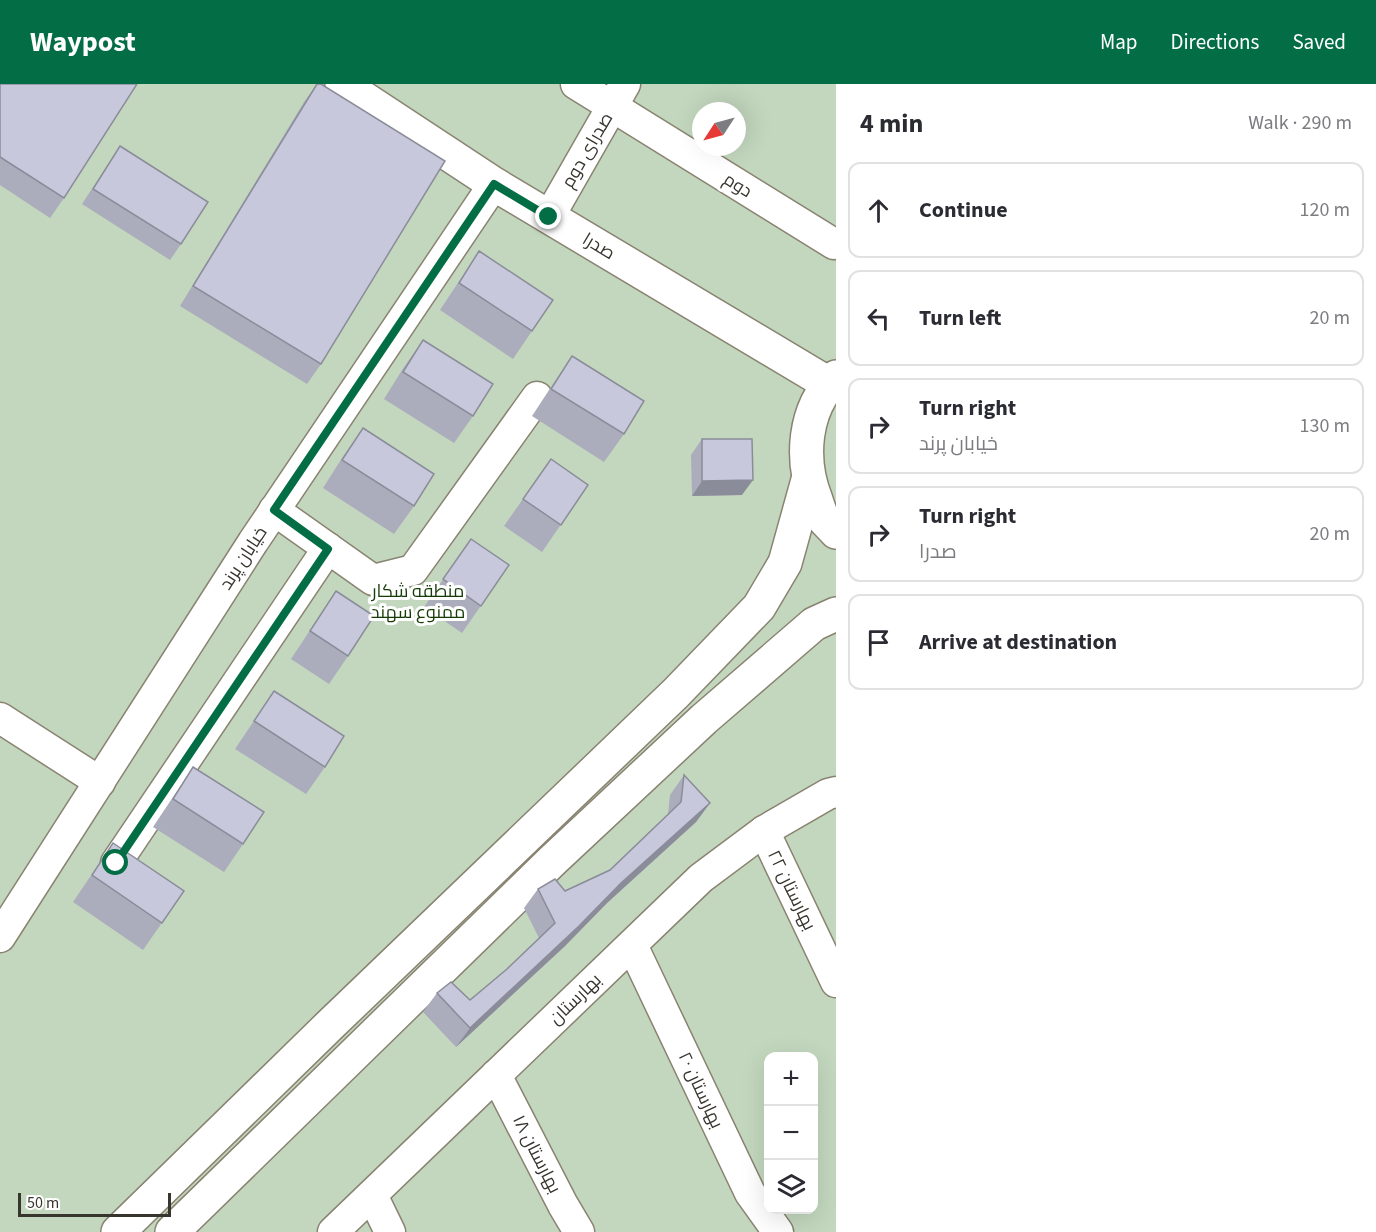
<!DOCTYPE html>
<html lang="en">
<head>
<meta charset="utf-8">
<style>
	:root { --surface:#fff; --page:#f2f2f3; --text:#2b2b33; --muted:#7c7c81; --line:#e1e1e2; --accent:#036e45 }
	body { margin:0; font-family:"Source Sans 3",Cairo,sans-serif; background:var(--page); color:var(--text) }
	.controls { position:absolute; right:18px; bottom:18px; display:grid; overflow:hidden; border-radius:12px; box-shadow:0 6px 24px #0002 }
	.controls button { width:54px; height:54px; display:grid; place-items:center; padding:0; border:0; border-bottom:2px solid var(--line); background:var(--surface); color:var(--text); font:30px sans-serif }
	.compass { position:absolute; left:692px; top:18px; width:54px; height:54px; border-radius:50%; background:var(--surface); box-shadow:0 6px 24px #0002; rotate:234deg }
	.scale { position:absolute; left:18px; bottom:15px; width:153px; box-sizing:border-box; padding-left:6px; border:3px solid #38352e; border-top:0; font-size:16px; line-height:21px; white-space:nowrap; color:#38352e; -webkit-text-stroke:4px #fff; paint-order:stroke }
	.stop { position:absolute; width:18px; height:18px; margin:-14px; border:4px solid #036e45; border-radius:50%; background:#fff }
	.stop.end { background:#036e45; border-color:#fff; box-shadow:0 2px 6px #0008 }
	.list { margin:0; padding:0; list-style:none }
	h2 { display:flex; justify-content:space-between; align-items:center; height:78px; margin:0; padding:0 24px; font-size:26px }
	h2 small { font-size:20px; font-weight:400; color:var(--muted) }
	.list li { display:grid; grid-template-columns:39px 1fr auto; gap:18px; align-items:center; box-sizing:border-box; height:96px; margin:0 12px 12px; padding:0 12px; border:2px solid var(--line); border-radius:12px }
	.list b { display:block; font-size:22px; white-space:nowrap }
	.list p { margin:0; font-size:20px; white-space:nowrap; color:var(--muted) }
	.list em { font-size:20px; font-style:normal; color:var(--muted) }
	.icon { flex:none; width:33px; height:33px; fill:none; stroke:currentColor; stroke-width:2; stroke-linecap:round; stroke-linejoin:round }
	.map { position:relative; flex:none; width:836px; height:1148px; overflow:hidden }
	header { display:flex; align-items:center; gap:36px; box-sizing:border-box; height:84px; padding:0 30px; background:var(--accent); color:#fff }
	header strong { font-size:28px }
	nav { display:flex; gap:33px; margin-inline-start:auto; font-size:21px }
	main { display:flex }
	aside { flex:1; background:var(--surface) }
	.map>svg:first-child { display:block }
</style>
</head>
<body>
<header>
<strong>Waypost</strong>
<nav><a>Map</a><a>Directions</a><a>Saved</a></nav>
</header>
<main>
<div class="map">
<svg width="836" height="1148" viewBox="0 0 836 1148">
	<rect width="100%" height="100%" fill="#f4edda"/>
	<path fill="#c3d7be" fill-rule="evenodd" d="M0 0H836V1148H0ZM701 27H737V63H701ZM768 972H814V1126H768Z"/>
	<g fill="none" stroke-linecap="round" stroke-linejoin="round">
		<defs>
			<g id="minor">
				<path d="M576 0 834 160"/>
				<path d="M549 133 625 0"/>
				<path d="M274 426 373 496 413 486 537 313"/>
				<path d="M0 634 100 698"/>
				<path d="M764 747 836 898"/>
				<path d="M116 779 328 464"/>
				<path d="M0 853 253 458 494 100"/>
				<path d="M632 861 750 1109 778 1148"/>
				<path d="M496 991 563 1121 579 1148"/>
				<path d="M372 1111 390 1148"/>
				<path d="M333 1148 701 794 764 747 828 710 836 708"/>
			</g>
			<g id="major">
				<path d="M342 0 494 100 829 300"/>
				<path d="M836 293C803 325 800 376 816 416 818 422 820 429 823 434 827 439 832 443 836 448"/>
				<path d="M118 1148 330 941 676 609 759 523 785 479 808 396"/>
				<path d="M172 1148 552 777 704 635 814 540 836 530"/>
			</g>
		</defs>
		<use href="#minor" stroke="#898371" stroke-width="33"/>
		<use href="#major" stroke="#898371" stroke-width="36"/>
		<use href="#minor" stroke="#fff" stroke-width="30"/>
		<use href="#major" stroke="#fff" stroke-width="33"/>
	</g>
	<g fill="#abacbc">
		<path d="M0 0 64 114 50 134 0 101Z"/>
		<path d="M317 0 321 280 307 300 180 222 304 18Z"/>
		<path d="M120 62 181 160 170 176 82 120Z"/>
		<path d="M479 167 532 247 513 275 440 226Z"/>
		<path d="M423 256 473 332 454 359 384 315 404 283Z"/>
		<path d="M572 272 624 350 604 378 532 332 553 300Z"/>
		<path d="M363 344 414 422 394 450 323 404 344 371Z"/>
		<path d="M702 355 742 411 692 412 691 371Z"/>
		<path d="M551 375 588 401 542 468 504 442Z"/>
		<path d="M471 455 509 481 462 549 424 523Z"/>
		<path d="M336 507 348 572 329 600 291 575Z"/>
		<path d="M274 607 325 683 306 710 235 665Z"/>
		<path d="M193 683 243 760 224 788 153 743Z"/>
		<path d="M684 691 710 719 696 738 607 819 565 862 456 963 423 928 437 909 470 916 507 885 539 854 524 824 538 805 565 807 610 786 668 730 670 711Z"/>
		<path d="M113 759 184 807 143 866 73 818Z"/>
	</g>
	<g fill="#8b8c99">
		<path d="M753 396 742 411 692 412 702 397Z"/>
		<path d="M710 719 696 738 607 819 565 862 456 963 470 944 621 799Z"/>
	</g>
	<g fill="#c7c8db" stroke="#8b8c99" stroke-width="1.5">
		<path d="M0 0H137L64 114 0 73Z"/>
		<path d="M317 0H321L445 77 321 280 193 202Z"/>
		<path d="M120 62 208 118 181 160 93 105Z"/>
		<path d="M479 167 553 216 532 247 459 199Z"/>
		<path d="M423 256 493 300 473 332 403 288Z"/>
		<path d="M572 272 644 317 624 350 551 305Z"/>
		<path d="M363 344 434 390 414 422 342 376Z"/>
		<path d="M702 355H752L753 396 702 397Z"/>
		<path d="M551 375 588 401 561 441 523 415Z"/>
		<path d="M471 455 509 481 481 522 443 495Z"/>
		<path d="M336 507 374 532 348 572 310 547Z"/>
		<path d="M274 607 344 652 325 683 254 637Z"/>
		<path d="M193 683 264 728 243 760 173 715Z"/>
		<path d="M684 691 710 719 621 799 579 842 470 944 437 909 451 898 470 916 507 885 555 839 538 805 555 795 565 807 610 786 681 718Z"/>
		<path d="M113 759 184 807 162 839 92 791Z"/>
	</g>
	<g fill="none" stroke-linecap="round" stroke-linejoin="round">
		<path stroke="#036e45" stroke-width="8" d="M116 779 328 465 274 426 494 100 549 133"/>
	</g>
	<g text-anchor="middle" stroke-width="6" stroke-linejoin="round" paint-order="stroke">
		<g font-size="18" fill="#38352e" stroke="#fff">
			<text transform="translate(587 66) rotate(-60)" y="6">صدرای دوم</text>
			<text transform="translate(738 101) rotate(32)" y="6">دوم</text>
			<text transform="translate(599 162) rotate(31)" y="6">صدرا</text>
			<text transform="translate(243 474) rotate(-57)" y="6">خیابان پرند</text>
			<text transform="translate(792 806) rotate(64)" y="6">بهارستان ۲۲</text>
			<text transform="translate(575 915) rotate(-44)" y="6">بهارستان</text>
			<text transform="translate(701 1006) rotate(65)" y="6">بهارستان ۲۰</text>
			<text transform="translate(537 1070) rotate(63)" y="6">بهارستان ۱۸</text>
		</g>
		<g font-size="18" fill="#153b07" stroke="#fff">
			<text x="418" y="513">منطقه شکار<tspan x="418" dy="21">ممنوع سهند</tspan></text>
		</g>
	</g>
</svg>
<div class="controls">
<button>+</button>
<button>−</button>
<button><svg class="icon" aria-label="layers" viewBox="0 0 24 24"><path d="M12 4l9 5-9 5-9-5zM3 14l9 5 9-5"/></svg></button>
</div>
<svg class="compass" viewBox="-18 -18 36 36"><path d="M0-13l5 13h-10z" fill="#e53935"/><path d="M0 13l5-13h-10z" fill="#7c7c81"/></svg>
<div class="scale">50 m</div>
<div class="stop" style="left:116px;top:779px"></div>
<div class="stop end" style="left:549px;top:133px"></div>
</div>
<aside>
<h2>4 min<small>Walk · 290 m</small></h2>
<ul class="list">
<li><svg class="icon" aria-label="ahead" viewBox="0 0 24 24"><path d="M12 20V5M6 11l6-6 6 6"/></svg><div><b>Continue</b></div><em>120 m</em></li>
<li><svg class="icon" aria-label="left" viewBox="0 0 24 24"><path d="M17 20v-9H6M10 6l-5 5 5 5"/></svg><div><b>Turn left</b></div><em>20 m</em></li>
<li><svg class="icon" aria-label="right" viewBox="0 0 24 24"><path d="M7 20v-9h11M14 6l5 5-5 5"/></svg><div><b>Turn right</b><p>خیابان پرند</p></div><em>130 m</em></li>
<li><svg class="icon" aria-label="right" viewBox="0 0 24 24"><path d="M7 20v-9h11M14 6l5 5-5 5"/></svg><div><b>Turn right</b><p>صدرا</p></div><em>20 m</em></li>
<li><svg class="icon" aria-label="arrive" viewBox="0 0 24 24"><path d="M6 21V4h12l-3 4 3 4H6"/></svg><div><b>Arrive at destination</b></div></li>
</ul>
</aside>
</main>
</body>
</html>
